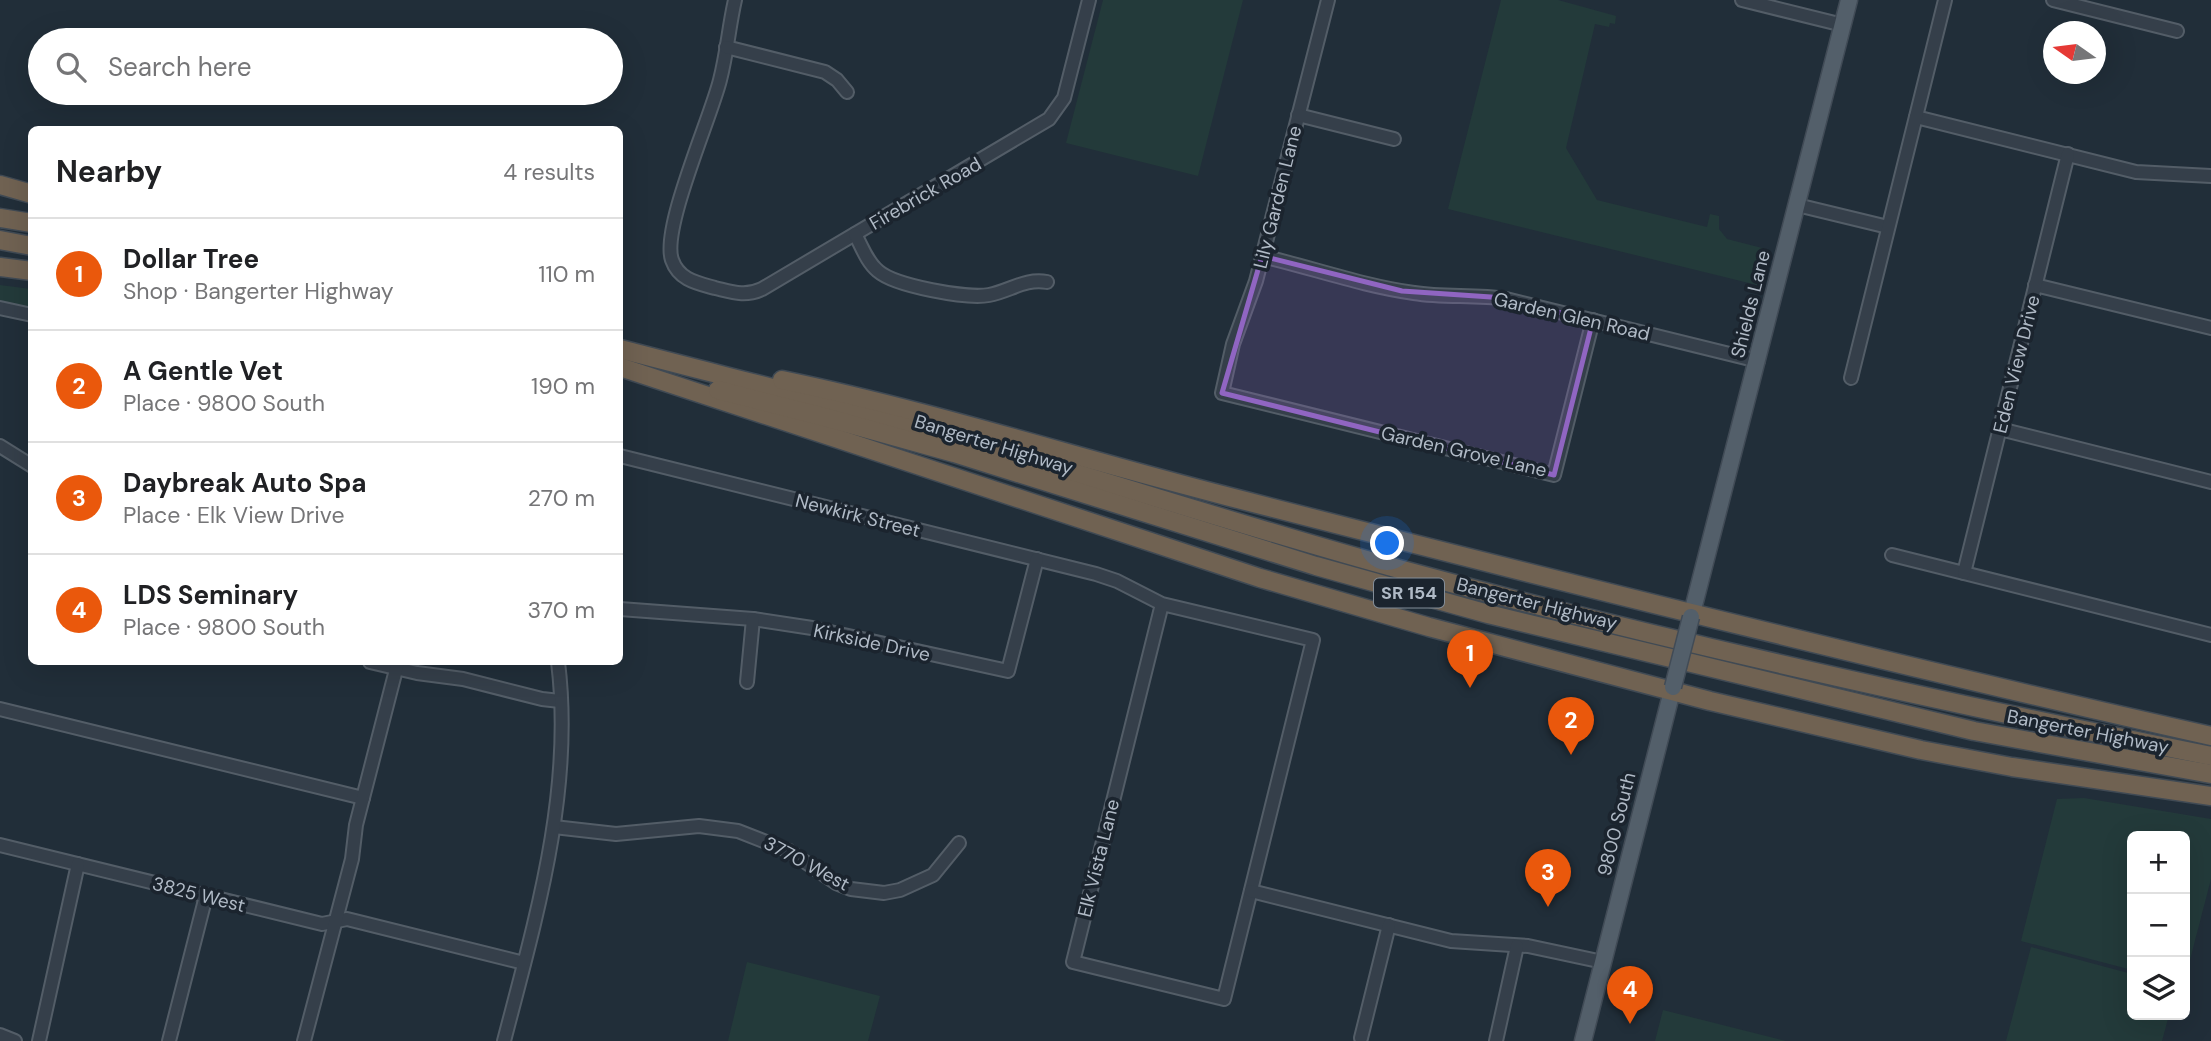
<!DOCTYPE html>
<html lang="en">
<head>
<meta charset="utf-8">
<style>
	:root { --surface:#fff; --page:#f2f2f2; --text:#202124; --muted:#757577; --line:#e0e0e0; --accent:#ea580c }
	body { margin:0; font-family:"DM Sans",sans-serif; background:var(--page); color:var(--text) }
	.controls { position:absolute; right:21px; bottom:21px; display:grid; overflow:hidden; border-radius:10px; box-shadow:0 7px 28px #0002 }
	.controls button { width:63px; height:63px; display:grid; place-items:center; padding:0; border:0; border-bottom:2px solid var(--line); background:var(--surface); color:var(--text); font:35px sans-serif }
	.compass { position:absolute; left:2043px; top:21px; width:63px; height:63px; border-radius:50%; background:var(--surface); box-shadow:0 7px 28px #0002; rotate:284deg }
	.you { position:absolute; left:1388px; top:544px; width:24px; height:24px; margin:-18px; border:5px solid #fff; border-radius:50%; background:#1a73e8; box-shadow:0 0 0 10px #1a73e833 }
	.badge { display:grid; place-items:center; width:46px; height:46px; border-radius:50%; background:var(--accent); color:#fff; font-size:23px; font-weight:700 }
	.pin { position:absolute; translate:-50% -58px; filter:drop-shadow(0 2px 4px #0008) }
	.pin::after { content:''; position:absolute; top:37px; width:24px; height:21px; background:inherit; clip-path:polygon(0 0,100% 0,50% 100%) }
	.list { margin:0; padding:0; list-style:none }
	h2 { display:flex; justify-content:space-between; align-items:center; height:91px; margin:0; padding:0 28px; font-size:30px }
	h2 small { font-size:23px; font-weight:400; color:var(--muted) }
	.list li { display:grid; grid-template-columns:46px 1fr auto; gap:21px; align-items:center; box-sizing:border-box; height:112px; padding:0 28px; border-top:2px solid var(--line) }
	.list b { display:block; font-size:26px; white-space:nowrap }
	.list p { margin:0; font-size:23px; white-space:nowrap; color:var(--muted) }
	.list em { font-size:23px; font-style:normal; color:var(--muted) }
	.icon { flex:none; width:38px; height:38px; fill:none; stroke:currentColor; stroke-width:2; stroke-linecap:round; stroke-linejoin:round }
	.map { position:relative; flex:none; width:2211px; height:1041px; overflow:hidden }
	.search { position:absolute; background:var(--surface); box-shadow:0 7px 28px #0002; left:28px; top:28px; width:595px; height:77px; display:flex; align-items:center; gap:18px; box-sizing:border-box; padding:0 24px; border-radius:38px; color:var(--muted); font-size:26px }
	.panel { position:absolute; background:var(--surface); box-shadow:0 7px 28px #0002; left:28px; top:126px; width:595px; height:539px; border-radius:10px }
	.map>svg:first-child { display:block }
</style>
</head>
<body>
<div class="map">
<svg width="2211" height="1041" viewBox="0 0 2211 1041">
	<rect width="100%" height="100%" fill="#212e39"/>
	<g fill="#233a3a">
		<path d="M1103 0H1243L1198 176 1066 143Z"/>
		<path d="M1501 0H1558L1616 16 1615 24 1610 23 1609 27 1595 24 1566 148 1597 200 1707 227 1710 214 1719 216V229L1727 239 1770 250 1761 286 1448 209Z"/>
		<path d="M0 285 31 289V310L0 303Z"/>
		<path d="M2084 798 2211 819V879L2185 979V836H2132V970L2021 941 2057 799Z"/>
		<path d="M2031 947 2132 974V1015H2169L2162 1041H2006Z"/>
		<path d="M747 962 880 996 868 1041H728Z"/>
		<path d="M1663 1010 1786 1041H1655Z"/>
	</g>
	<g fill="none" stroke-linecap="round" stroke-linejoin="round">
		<defs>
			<g id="minor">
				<path d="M735 0C729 26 727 53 720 80 711 117 661 229 672 260 679 280 697 283 715 288 732 292 745 297 762 289L1049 119 1064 98 1089 0"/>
				<path d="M1328 0 1256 281 1233 344 1222 393 1554 475 1593 320"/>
				<path d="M1742 0 1843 25"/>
				<path d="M2053 0 2177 31"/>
				<path d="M726 47 825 72 837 80 847 92"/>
				<path d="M1298 115 1394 139"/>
				<path d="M1916 117 2136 172 2211 176"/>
				<path d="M1797 205 1888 227"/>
				<path d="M855 234C862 247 867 262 878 271 895 286 967 299 989 295 1010 291 1025 278 1047 282"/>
				<path d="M1262 256C1313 268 1363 286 1414 293 1445 298 1476 294 1506 299L1758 361"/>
				<path d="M2035 285 2211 328"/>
				<path d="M0 308 32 315"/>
				<path d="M1851 378 1945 0"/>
				<path d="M2000 429 2211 482"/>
				<path d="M0 446 32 466"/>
				<path d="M620 456 1096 574 1117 581 1162 604 1313 640 1224 999 1073 962 1162 604"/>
				<path d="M1892 555 2211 635"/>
				<path d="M1964 573 2068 154"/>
				<path d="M620 609 753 619 812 628 1008 671 1037 559"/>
				<path d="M370 662 417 673 463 679 542 699 560 701"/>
				<path d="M747 682 753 619"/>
				<path d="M0 709 363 798"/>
				<path d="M554 827 616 834 699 826 738 831 789 851 836 883 851 889 884 893 900 890 933 875 959 843"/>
				<path d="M0 845 322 924 347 919 524 963"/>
				<path d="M1251 891 1451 941 1528 946 1603 962"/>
				<path d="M0 1035 15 1041"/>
				<path d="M1361 1038 1389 925"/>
				<path d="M39 1041 78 864"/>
				<path d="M169 1041 206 896"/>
				<path d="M304 1041 352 859 356 825 398 662"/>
				<path d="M504 1041C536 918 574 790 558 662"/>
				<path d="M1496 1041 1517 946"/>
			</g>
			<g id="major">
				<path d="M1691 617 1849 0"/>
				<path d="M1583 1041 1673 687"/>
			</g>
			<g id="highway">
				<path d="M0 185 32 194"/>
				<path d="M0 218 32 223"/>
				<path d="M0 240 32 246"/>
				<path d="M0 267 32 271"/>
				<path d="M620 349C731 378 844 405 955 437 1106 481 1255 530 1406 571 1672 643 1941 702 2211 756"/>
				<path d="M620 367 1260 578 1429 627 1710 701 1921 750 2012 767 2211 796"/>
				<path d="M782 380C932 411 1077 458 1226 496 1553 580 1881 662 2211 736"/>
				<path d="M718 390 828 418 954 453 1316 566 1488 614 1974 731 2211 774"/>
			</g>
		</defs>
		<use href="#minor" stroke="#535d67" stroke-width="16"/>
		<use href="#major" stroke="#414b56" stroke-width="19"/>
		<use href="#highway" stroke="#404a54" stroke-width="21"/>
		<use href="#minor" stroke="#353f4a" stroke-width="12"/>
		<use href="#major" stroke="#535f6a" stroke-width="16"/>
		<use href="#highway" stroke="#706252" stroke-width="18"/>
		<defs>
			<path id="major-bridge" d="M1673 687 1691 617"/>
		</defs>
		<use href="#major-bridge" stroke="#414b56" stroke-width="19" stroke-linecap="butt"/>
		<use href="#major-bridge" stroke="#535f6a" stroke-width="16"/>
	</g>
	<path fill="#9065c2" fill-opacity="0.2" stroke="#9065c2" stroke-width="5" stroke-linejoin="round" d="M1262 256 1402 291 1491 297 1593 320 1554 475 1222 393Z"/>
	<g text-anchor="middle" stroke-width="7" stroke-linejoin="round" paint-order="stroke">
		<rect fill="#1b242e" stroke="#838d98" stroke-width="2" x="1374" y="578.5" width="70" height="29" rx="5"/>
		<g font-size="18" font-weight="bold" fill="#b0bac6">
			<text x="1409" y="599">SR 154</text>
		</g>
		<g font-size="19" fill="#b0bac6" stroke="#1b242e">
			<text transform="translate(925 193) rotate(-30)" y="7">Firebrick Road</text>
			<text transform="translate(1277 197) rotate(-76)" y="7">Lily Garden Lane</text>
			<text transform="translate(1750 304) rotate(-76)" y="7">Shields Lane</text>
			<text transform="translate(1572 316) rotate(13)" y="7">Garden Glen Road</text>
			<text transform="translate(2016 364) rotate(-76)" y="7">Eden View Drive</text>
			<text transform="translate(994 444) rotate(17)" y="7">Bangerter Highway</text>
			<text transform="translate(1464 451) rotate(13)" y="7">Garden Grove Lane</text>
			<text transform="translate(858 515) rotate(14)" y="7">Newkirk Street</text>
			<text transform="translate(1537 603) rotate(14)" y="7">Bangerter Highway</text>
			<text transform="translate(872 642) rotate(12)" y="7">Kirkside Drive</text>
			<text transform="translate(2088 731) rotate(11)" y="7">Bangerter Highway</text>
			<text transform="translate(1616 824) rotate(-76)" y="7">9800 South</text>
			<text transform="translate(1098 858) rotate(-76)" y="7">Elk Vista Lane</text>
			<text transform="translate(807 863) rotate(28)" y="7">3770 West</text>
			<text transform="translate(199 894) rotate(14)" y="7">3825 West</text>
		</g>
	</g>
</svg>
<div class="controls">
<button>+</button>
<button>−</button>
<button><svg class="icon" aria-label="layers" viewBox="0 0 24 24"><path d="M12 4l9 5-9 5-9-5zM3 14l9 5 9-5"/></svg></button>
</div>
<svg class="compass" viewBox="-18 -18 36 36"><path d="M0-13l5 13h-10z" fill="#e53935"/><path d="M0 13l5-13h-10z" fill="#757577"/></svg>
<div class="you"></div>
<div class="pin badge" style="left:1470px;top:688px">1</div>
<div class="pin badge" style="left:1571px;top:755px">2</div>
<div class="pin badge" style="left:1548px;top:907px">3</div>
<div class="pin badge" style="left:1630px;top:1024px">4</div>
<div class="search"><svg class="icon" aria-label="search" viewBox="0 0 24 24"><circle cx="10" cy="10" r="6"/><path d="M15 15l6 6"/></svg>Search here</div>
<section class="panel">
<h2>Nearby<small>4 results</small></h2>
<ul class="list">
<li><span class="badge">1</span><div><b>Dollar Tree</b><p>Shop · Bangerter Highway</p></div><em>110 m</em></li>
<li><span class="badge">2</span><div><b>A Gentle Vet</b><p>Place · 9800 South</p></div><em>190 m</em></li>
<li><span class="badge">3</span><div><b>Daybreak Auto Spa</b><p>Place · Elk View Drive</p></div><em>270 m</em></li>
<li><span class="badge">4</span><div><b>LDS Seminary</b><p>Place · 9800 South</p></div><em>370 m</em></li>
</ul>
</section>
</div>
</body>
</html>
